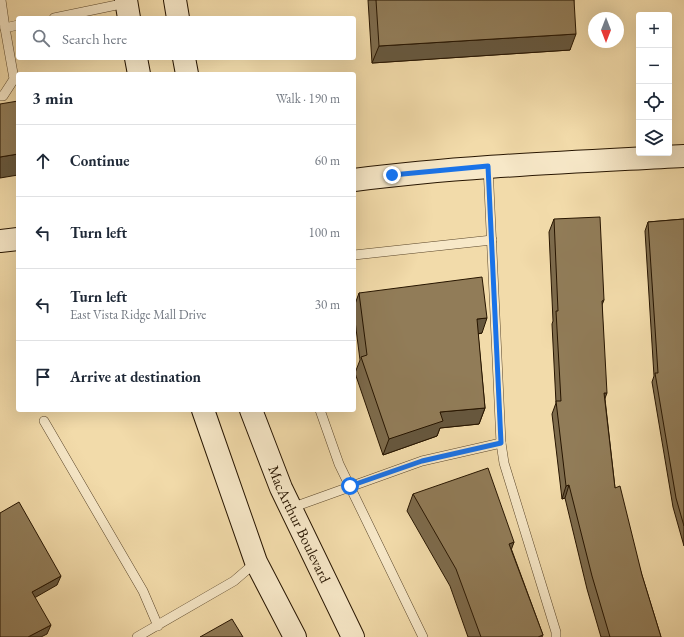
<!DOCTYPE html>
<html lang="en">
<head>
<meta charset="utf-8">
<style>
	:root { --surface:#fff; --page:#f6f6f7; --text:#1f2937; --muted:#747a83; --line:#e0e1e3 }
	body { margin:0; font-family:"EB Garamond",serif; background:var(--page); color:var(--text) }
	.controls { position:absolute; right:12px; top:12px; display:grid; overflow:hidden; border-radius:4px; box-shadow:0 4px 16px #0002 }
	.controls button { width:36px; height:36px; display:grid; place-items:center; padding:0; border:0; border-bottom:1px solid var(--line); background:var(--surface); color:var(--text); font:20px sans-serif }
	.compass { position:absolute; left:588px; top:12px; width:36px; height:36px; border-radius:50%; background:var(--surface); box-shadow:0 4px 16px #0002; rotate:180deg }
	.stop { position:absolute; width:12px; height:12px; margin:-9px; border:3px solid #1a73e8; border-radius:50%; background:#fff }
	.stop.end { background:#1a73e8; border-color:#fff; box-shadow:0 1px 4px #0008 }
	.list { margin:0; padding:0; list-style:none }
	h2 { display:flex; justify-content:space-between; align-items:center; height:52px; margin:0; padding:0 16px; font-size:17px }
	h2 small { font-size:13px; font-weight:400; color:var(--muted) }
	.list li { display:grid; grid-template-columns:26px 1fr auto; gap:12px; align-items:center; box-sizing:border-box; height:72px; padding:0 16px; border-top:1px solid var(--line) }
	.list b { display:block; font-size:15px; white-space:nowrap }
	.list p { margin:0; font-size:13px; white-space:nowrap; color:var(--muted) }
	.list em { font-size:13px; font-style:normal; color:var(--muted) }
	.icon { flex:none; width:22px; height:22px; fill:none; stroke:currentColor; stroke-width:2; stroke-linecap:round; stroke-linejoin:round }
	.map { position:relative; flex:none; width:684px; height:637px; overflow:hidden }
	.search { position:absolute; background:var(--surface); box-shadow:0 4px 16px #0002; left:16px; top:16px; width:340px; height:44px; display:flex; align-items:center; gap:10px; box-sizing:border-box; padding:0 14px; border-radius:4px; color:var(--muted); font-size:15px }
	.panel { position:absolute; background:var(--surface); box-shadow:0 4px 16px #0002; left:16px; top:72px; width:340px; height:340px; border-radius:4px }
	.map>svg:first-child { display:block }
</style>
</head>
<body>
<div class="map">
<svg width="684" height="637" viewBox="0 0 684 637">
	<rect width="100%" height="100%" fill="#f2dbaa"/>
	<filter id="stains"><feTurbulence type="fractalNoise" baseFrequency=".005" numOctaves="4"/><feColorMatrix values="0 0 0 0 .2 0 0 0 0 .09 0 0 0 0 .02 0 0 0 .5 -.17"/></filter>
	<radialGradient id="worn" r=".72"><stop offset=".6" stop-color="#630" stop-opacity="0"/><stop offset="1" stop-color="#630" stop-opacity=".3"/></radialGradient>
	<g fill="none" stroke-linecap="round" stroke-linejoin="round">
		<defs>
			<g id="service">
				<path d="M1 0 5 28"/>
				<path d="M54 18 126 3"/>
				<path d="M0 96H3L14 79 5 28 18 25"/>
				<path d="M488 166 501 443 504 463 556 632V637"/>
				<path d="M354 255 492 240"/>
				<path d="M320 410 339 464 423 637"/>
				<path d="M44 421 143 591 158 626"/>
				<path d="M291 508 422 461 501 443"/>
				<path d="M137 637 234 581 256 562"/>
			</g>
			<g id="secondary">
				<path d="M126 0 129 18"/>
				<path d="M175 0 178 18"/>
				<path d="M136 58 139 74"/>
				<path d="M184 58 187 74"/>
				<path d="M354 180C464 166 574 162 684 156"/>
				<path d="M0 241 18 239"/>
				<path d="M203 410 256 562 295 637"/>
				<path id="s1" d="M251 410 281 488 353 637"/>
			</g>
		</defs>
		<use href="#service" stroke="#5a462a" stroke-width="10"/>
		<use href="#secondary" stroke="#271500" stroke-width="24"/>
		<use href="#service" stroke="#f7e8c8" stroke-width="9"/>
		<use href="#secondary" stroke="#f7e8c8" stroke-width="22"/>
	</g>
	<g fill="#7d6b4c" stroke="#271500">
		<path d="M368 0H574L570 50 372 63Z"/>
		<path d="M554 219 604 300 602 305 605 399 615 488 661 637H601L587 589 565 498 562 499 552 414 556 403 552 324 553 321 549 232Z"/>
		<path d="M684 219V546L673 507 652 382 654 376 645 231 648 222Z"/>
		<path d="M359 293 482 333 478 334 485 408 479 424 440 428 437 436 383 455 355 373 360 360 354 313V307Z"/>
		<path d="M413 494 514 542 511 548 543 635 542 637H468L450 586 407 511Z"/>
	</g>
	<g fill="#66573e" stroke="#271500">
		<path d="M576 34 570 50 372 63 379 46Z"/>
		<path d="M18 154V175L0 178V157Z"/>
		<path d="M487 318 482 333 471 335 477 319Z"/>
		<path d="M604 393H607L602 406Z"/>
		<path d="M485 408 479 424 440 428 437 436 383 455 389 439 440 412Z"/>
		<path d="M569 485 565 498 562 499 566 486Z"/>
		<path d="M514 542 508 559 509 544Z"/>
		<path d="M61 576 57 585 29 601 32 592Z"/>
		<path d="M51 625 47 634 41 637H28Z"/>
	</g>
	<g fill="#917c58" stroke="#271500">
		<path d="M376 0H574L576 34 379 46Z"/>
		<path d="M18 101V154L0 157V104Z"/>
		<path d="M600 217 604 300 602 301 607 393H604L615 488 620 486 642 575 661 637H610L592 576 569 485 566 486 556 401H561L556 311H558L554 219Z"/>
		<path d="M684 219V526L676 498 655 373H658L648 222Z"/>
		<path d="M482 277 487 318 477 319 485 408 440 412 443 421 389 439 361 357 367 355 359 293Z"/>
		<path d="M488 468 514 542 509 544 543 635 538 637H481L456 569 413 494Z"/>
		<path d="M19 502 61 576 32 592 51 625 28 637H0V513Z"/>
		<path d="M232 619 243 637H200Z"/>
	</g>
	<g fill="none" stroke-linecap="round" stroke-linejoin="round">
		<path stroke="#1a73e8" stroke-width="5" d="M350 486 422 461 501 443 488 166 392 175"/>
	</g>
	<g text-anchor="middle" stroke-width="3" stroke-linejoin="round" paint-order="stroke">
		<g font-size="15" fill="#271500" stroke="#f7e8c8">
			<text dy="5" stroke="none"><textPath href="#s1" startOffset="124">MacArthur Boulevard</textPath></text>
		</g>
	</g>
	<rect width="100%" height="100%" filter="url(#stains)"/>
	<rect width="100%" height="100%" fill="url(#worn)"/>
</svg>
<div class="controls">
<button>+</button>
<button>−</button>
<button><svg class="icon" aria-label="locate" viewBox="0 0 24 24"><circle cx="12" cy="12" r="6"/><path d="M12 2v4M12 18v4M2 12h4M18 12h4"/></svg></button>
<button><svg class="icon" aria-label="layers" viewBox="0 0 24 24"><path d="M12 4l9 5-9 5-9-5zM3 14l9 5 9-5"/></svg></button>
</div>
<svg class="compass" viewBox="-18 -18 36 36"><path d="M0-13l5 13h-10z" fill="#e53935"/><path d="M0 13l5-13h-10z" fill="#747a83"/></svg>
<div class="stop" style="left:350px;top:486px"></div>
<div class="stop end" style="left:392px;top:175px"></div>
<div class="search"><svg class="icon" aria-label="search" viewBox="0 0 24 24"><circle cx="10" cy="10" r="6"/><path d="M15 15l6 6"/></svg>Search here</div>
<section class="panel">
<h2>3 min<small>Walk · 190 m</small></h2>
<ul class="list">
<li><svg class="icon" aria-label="ahead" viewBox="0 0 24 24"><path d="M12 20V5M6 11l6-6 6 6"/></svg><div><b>Continue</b></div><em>60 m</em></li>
<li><svg class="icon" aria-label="left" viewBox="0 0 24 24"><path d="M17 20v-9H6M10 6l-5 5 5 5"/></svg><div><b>Turn left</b></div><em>100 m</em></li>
<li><svg class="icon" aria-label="left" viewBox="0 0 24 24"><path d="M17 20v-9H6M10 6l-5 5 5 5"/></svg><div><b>Turn left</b><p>East Vista Ridge Mall Drive</p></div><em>30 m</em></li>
<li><svg class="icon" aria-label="arrive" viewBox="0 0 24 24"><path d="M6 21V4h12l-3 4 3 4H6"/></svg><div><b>Arrive at destination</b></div></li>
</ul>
</section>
</div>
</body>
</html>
